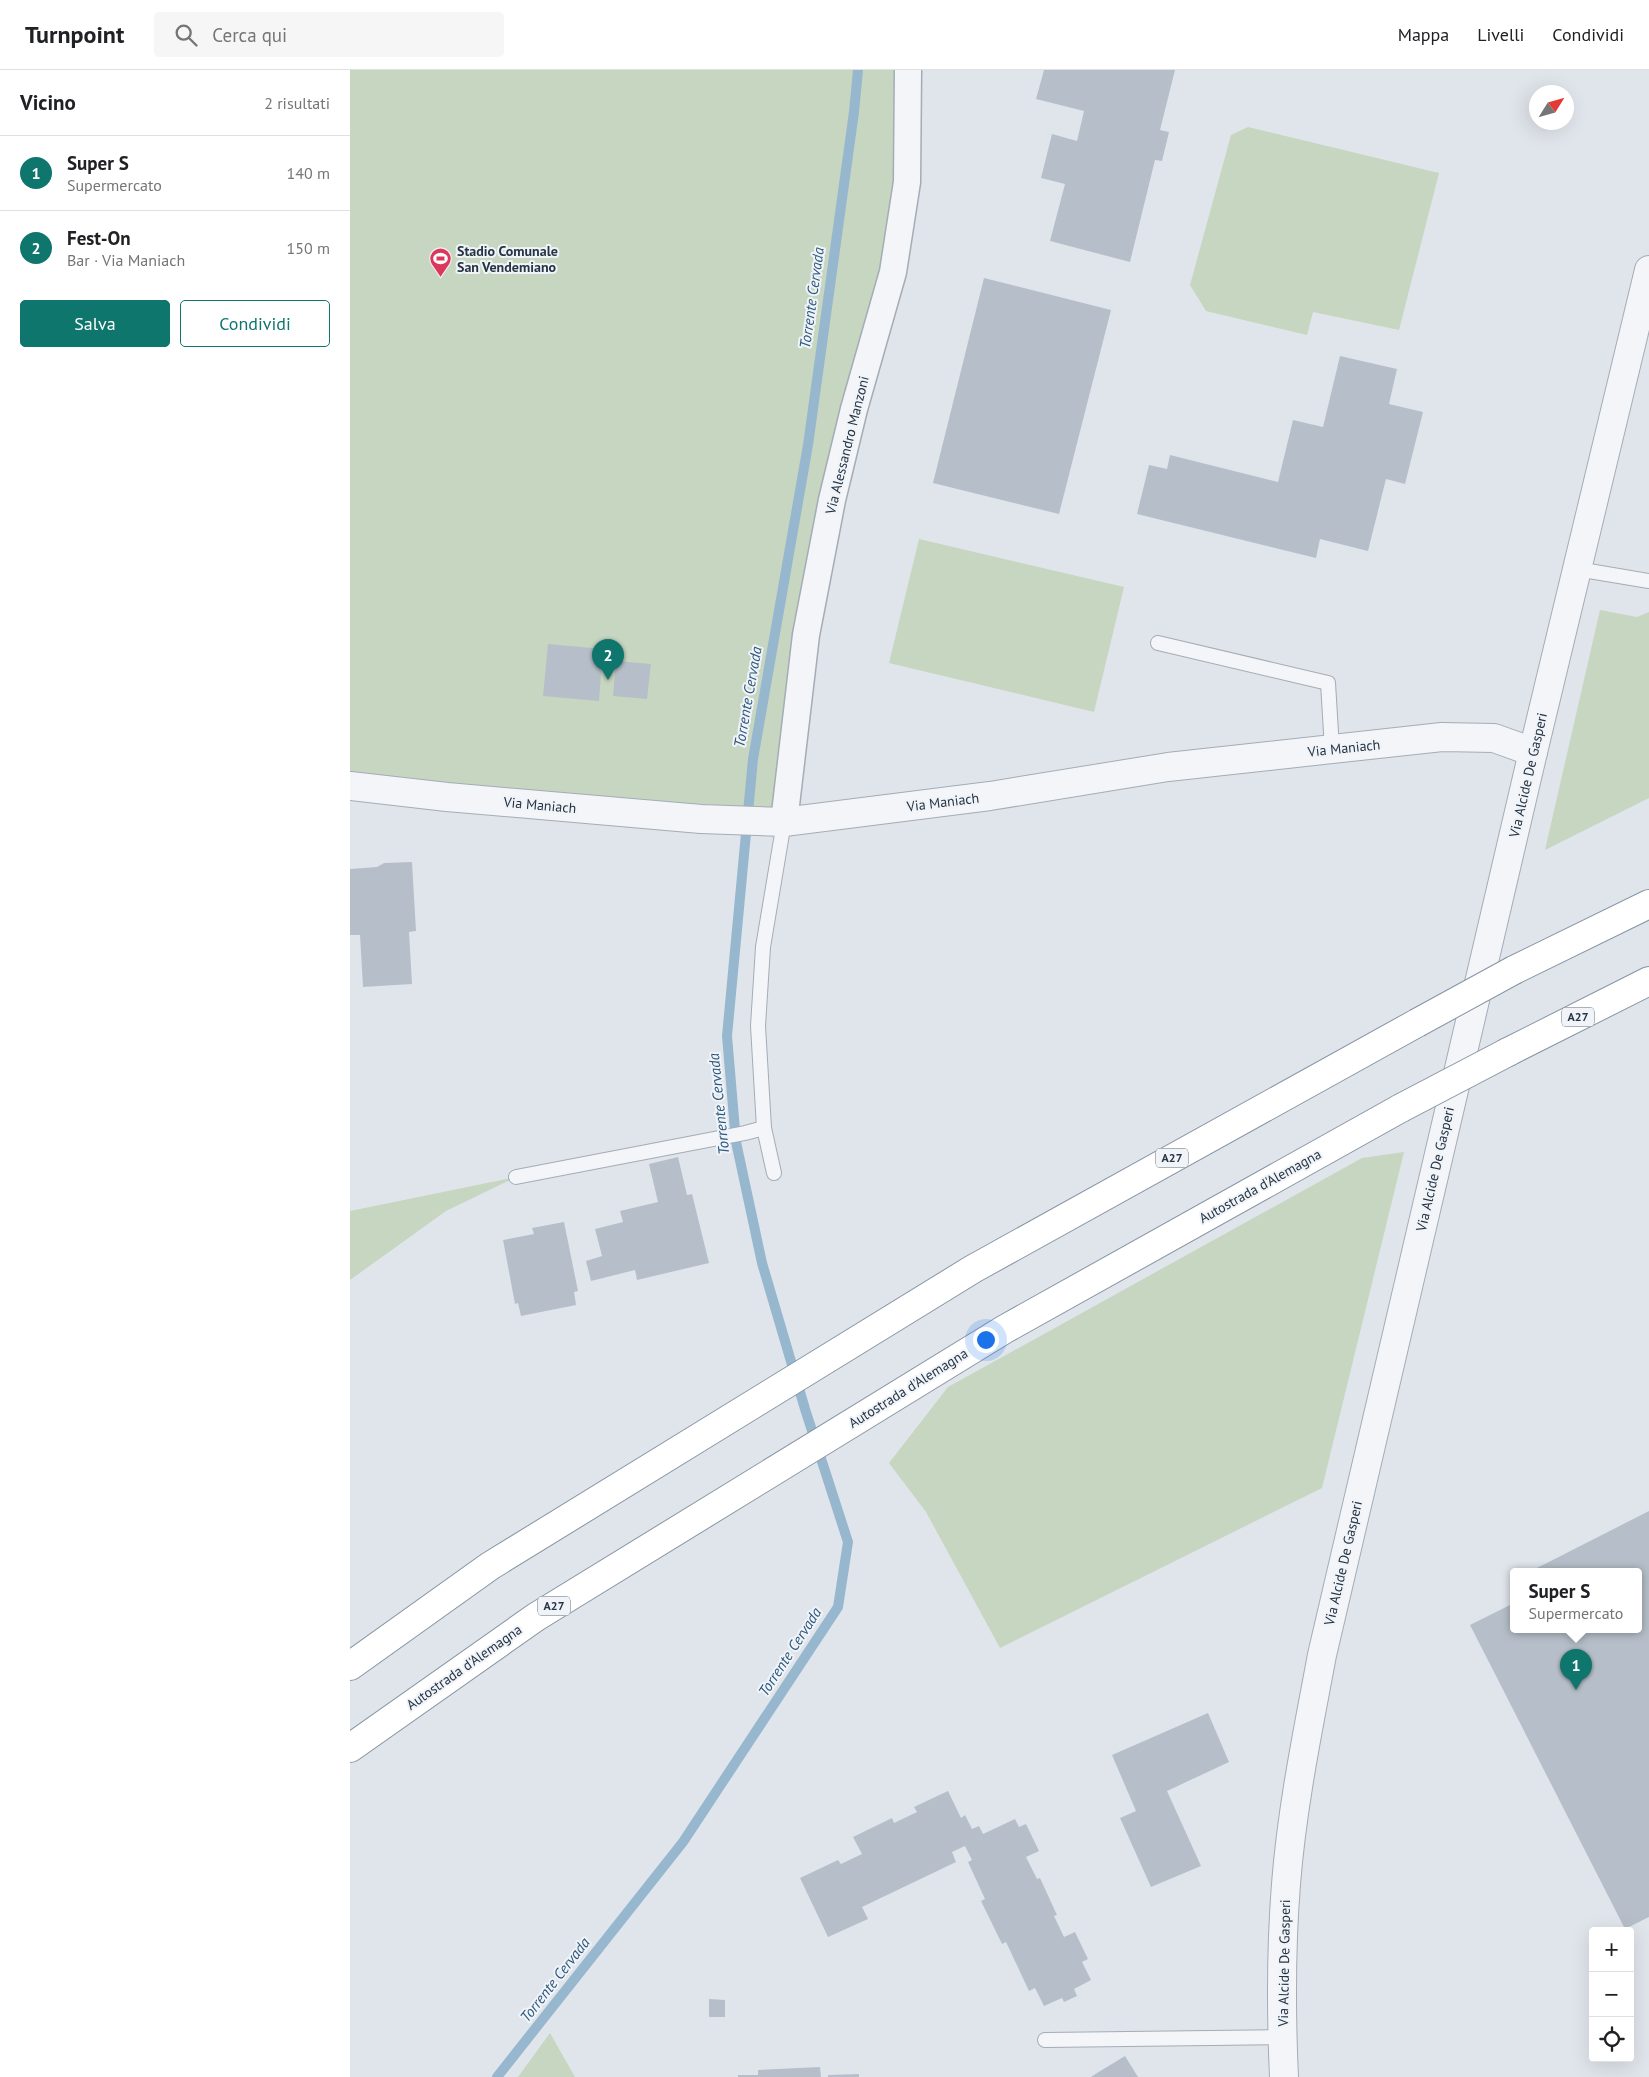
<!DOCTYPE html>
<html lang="it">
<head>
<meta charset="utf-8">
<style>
	:root { --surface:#fff; --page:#f6f6f6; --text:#202124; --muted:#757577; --line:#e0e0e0; --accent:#0f766e }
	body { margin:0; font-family:"PT Sans",sans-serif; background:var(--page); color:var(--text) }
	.controls { position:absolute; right:15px; bottom:15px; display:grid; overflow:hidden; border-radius:5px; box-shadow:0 5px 20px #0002 }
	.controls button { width:45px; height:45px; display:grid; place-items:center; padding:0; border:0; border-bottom:1px solid var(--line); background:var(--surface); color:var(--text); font:25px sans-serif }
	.compass { position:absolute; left:1179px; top:15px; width:45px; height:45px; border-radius:50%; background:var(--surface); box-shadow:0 5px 20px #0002; rotate:53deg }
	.you { position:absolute; left:635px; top:1269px; width:18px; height:18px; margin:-12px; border:4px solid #fff; border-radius:50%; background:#1a73e8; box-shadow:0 0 0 8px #1a73e833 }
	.badge { display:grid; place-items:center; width:32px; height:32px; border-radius:50%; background:var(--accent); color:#fff; font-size:16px; font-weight:700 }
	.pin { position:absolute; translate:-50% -41px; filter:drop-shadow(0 1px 2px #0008) }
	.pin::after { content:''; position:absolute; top:26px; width:18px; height:15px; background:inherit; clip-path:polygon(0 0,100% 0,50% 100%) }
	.popup { position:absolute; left:1160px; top:1498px; width:132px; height:65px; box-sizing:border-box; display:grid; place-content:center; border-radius:5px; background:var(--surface); filter:drop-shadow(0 1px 4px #0005); font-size:16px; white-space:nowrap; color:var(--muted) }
	.popup b { font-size:19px; color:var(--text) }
	.popup::after { content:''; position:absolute; left:50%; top:100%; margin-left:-10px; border:10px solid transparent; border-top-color:var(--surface) }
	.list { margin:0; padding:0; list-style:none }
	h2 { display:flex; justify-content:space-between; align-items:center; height:65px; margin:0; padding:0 20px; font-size:21px }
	h2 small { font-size:16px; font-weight:400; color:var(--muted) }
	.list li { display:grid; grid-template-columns:32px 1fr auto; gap:15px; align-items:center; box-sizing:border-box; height:75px; padding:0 20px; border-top:1px solid var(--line) }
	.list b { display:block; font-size:19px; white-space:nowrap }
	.list p { margin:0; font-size:16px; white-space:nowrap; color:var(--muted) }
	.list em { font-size:16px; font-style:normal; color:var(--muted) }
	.actions { display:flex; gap:10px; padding:15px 20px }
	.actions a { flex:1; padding:11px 0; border:1px solid var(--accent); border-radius:5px; text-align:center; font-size:18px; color:var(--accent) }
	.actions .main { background:var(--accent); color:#fff }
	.icon { flex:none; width:28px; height:28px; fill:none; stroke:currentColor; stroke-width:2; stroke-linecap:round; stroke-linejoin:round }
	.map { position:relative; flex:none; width:1299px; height:2007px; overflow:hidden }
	header { display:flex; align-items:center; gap:30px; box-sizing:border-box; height:70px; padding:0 25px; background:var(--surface); border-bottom:1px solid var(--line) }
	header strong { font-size:24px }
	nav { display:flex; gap:28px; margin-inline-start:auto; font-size:18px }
	.search { width:350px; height:45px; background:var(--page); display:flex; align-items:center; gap:12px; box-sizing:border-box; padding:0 18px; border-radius:5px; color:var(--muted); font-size:19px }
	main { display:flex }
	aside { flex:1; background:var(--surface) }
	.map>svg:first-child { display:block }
</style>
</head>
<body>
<header>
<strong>Turnpoint</strong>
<div class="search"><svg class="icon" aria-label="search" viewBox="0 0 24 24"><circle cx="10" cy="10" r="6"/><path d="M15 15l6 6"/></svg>Cerca qui</div>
<nav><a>Mappa</a><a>Livelli</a><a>Condividi</a></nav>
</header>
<main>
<aside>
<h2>Vicino<small>2 risultati</small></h2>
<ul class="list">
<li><span class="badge">1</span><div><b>Super S</b><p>Supermercato</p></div><em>140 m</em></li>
<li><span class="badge">2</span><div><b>Fest-On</b><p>Bar · Via Maniach</p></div><em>150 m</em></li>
</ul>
<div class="actions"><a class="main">Salva</a><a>Condividi</a></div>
</aside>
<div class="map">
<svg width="1299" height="2007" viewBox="0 0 1299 2007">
	<rect width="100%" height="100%" fill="#e0e5eb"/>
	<g fill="#c7d6c0">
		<path d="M0 0H558L557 112 504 339 434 752 0 716Z"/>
		<path d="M898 57 1089 103 1049 260 963 242 957 265 856 241 840 215 881 65Z"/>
		<path d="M569 469 774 517 744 642 539 593Z"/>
		<path d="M1250 540 1287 547 1299 542V728L1195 780Z"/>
		<path d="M1054 1082 972 1418 650 1578 576 1442 539 1393 598 1317 1012 1088Z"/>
		<path d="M166 1107 96 1141 0 1210V1141Z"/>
		<path d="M200 1963 225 2007H168Z"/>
	</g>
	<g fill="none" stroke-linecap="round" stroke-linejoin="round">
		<path stroke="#97b7cf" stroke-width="10" d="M147 2007 333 1772 488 1537 498 1472 455 1339 412 1193 386 1072 377 966 403 689 458 375 504 42 508 0"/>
	</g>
	<g fill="#b6bfc9">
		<path d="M694 0H825L810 60 819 62 812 91 805 90 780 192 700 171 715 114 691 108 702 64 727 71 734 41 686 29Z"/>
		<path d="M634 208 761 240 709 444 583 413Z"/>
		<path d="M990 286 1047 299 1039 334 1073 342 1055 414 1036 409 1018 481 970 469 966 488 787 444 799 395 817 399 820 385 928 412 943 350 973 357Z"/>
		<path d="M198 574 253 579 249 631 193 626Z"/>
		<path d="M266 591 301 594 297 629 263 626Z"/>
		<path d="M62 792 66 861 59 862 62 914 13 917 10 865H0V799L27 797 34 793Z"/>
		<path d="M328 1087 337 1125 342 1124 359 1193 287 1210 285 1200 241 1211 236 1191 252 1186 245 1159 273 1152 270 1141 308 1132 299 1094Z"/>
		<path d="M214 1152 228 1221 224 1222 226 1235 171 1246 168 1233 165 1234 153 1170 184 1164 182 1158Z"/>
		<path d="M1299 1441V1847L1275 1859 1120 1555 1164 1533V1559H1288V1501H1186L1185 1499Z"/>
		<path d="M858 1643 879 1692 817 1721 851 1796 801 1817 770 1748 786 1741 762 1685Z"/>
		<path d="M598 1721 611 1748 615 1745 622 1759 629 1756 633 1764 665 1749 669 1757 676 1754 689 1781 676 1787 687 1809 690 1808 707 1845 704 1846 714 1867 725 1862 738 1889 732 1892 741 1910 724 1919 727 1926 714 1932 712 1928 694 1936 685 1918 679 1921 656 1872 652 1874 631 1831 635 1829 618 1792 622 1790 615 1776 602 1782 606 1792 512 1837 518 1849 478 1867 450 1808 488 1790 491 1794 512 1784 503 1767 542 1748 544 1753 567 1742 564 1737Z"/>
		<path d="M359 1929 375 1930V1947H359Z"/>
		<path d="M775 1986 788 2007H741L747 2003Z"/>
		<path d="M470 1997 471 2007H388V2005H408V2000Z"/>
		<path d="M509 2004V2007H478V2005Z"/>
	</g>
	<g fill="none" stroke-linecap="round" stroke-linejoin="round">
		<defs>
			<g id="service">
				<path d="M1227 499 1299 511"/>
				<path d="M808 573 978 613 982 679"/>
				<path d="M424 1103 414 1058 408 956 413 877 434 752"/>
				<path d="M166 1107 395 1063 414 1058"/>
				<path d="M695 1970 932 1967"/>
			</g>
			<path id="minor" d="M434 752 456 565 482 430 504 339 543 202 557 112 558 0"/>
			<g id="tertiary">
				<path d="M0 716 97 727 351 749 434 752 640 726 818 697 1092 667 1144 668 1183 682"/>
				<path d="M934 2007C931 1942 931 1878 936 1814 942 1737 958 1660 972 1585L1183 682 1299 200"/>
			</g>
			<g id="motorway">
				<path d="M1164 900 1299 834"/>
				<path d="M1158 982 1299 911"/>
				<path d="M0 1596 140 1496 623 1199 1067 953"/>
				<path d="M0 1678 186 1547 655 1259 1051 1038"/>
			</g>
		</defs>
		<use href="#service" stroke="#a4acb6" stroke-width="16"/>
		<use href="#minor" stroke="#a4acb6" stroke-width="29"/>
		<use href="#tertiary" stroke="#a4acb6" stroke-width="30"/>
		<use href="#motorway" stroke="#8694a3" stroke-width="30"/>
		<use href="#service" stroke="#f3f5f8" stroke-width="14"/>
		<use href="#minor" stroke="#f3f5f8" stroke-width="26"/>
		<use href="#tertiary" stroke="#f3f5f8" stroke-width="28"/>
		<use href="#motorway" stroke="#fff" stroke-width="28"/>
		<defs>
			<g id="motorway-bridge">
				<path d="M1067 953 1164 900"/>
				<path d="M1051 1038 1158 982"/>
			</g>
		</defs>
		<use href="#motorway-bridge" stroke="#8694a3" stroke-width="30" stroke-linecap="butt"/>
		<use href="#motorway-bridge" stroke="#fff" stroke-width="28"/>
	</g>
	<defs>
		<symbol id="stadium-pin" viewBox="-11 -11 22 30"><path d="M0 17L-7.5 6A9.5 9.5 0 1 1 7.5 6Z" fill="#de375e" stroke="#f0f4f8"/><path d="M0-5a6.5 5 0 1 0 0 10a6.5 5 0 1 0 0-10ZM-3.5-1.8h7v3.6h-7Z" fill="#fff"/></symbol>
	</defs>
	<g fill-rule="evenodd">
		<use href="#stadium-pin" x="78" y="176" width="25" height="34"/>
	</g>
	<g text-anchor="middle" stroke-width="4" stroke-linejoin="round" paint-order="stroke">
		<g fill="#f0f4f8" stroke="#636e7a" stroke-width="1">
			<rect x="1212" y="937.5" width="32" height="19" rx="4"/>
			<rect x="806" y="1078.5" width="32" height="19" rx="4"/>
			<rect x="188" y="1526.5" width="32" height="19" rx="4"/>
		</g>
		<g font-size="12" font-weight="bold" fill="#263444">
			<text x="1228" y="951">A27</text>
			<text x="822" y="1092">A27</text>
			<text x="204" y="1540">A27</text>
		</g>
		<g font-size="14" font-weight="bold" fill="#263444" stroke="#f0f4f8" text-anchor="start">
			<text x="107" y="186">Stadio Comunale<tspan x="107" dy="16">San Vendemiano</tspan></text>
		</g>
		<g font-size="14" fill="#263444" stroke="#f0f4f8">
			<text transform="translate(497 375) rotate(-76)" y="5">Via Alessandro Manzoni</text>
			<text transform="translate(994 678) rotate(-6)" y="5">Via Maniach</text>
			<text transform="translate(1178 705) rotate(-77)" y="5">Via Alcide De Gasperi</text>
			<text transform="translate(593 732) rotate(-7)" y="5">Via Maniach</text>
			<text transform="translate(190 735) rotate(5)" y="5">Via Maniach</text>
			<text transform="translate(1085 1099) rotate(-77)" y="5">Via Alcide De Gasperi</text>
			<text transform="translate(910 1116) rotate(-29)" y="5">Autostrada d'Alemagna</text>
			<text transform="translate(558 1318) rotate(-32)" y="5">Autostrada d'Alemagna</text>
			<text transform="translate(993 1493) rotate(-77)" y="5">Via Alcide De Gasperi</text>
			<text transform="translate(114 1597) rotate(-35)" y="5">Autostrada d'Alemagna</text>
			<text transform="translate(934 1893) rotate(-89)" y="5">Via Alcide De Gasperi</text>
		</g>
		<g font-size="15" font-style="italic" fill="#2c577d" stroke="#f0f4f8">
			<text transform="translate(462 228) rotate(-82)" y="5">Torrente Cervada</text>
			<text transform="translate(398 627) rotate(-80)" y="5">Torrente Cervada</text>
			<text transform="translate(369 1034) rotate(-96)" y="5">Torrente Cervada</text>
			<text transform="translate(440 1582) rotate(-57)" y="5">Torrente Cervada</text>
			<text transform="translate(205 1910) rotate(-52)" y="5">Torrente Cervada</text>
		</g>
	</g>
</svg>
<div class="controls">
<button>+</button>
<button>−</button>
<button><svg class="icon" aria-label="locate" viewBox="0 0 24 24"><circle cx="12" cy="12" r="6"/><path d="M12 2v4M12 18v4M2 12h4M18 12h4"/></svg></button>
</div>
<svg class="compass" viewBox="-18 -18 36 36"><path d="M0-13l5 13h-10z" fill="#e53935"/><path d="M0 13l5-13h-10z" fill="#757577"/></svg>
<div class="you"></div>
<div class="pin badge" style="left:1226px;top:1620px">1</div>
<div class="popup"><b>Super S</b>Supermercato</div>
<div class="pin badge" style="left:258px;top:610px">2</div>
</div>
</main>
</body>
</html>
